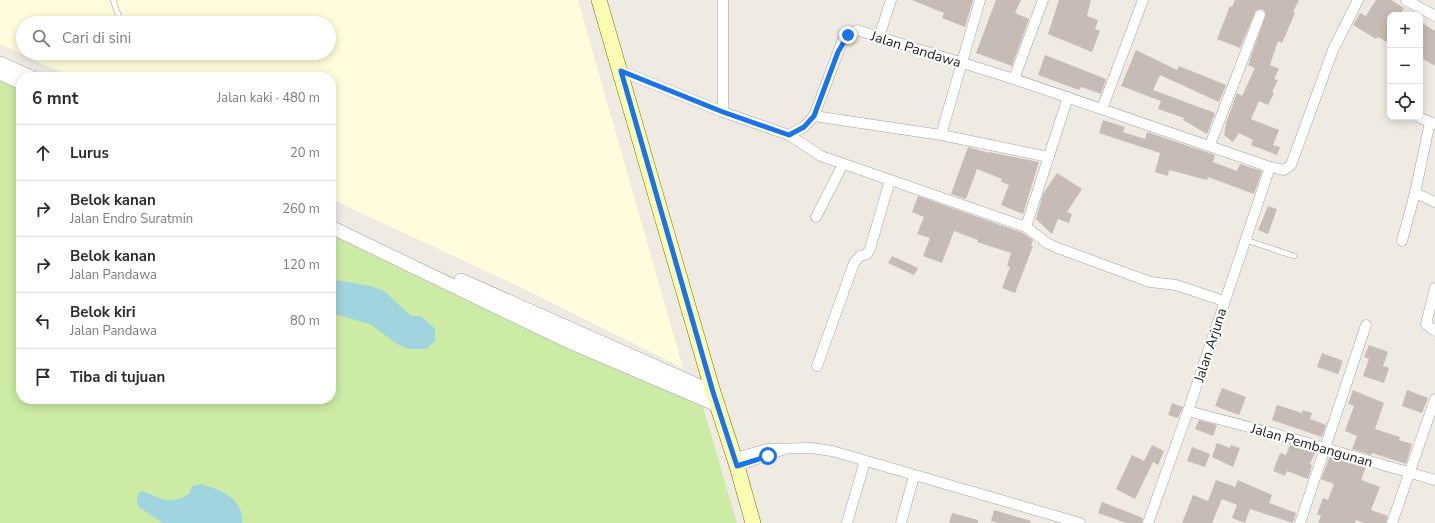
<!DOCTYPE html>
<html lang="id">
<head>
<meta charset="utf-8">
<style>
	:root { --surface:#fff; --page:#f2f2f3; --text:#2b2b33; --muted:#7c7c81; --line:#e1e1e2 }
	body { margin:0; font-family:"Nunito Sans",sans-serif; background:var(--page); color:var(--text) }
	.controls { position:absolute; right:12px; top:12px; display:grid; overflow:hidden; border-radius:8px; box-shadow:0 2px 10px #0003 }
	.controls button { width:36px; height:36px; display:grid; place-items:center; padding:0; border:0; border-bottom:1px solid var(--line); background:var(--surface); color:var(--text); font:20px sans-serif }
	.stop { position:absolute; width:12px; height:12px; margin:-9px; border:3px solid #1a73e8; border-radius:50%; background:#fff }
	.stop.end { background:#1a73e8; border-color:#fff; box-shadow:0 1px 4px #0008 }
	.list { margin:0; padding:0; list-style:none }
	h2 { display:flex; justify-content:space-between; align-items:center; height:52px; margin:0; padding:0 16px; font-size:17px }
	h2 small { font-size:13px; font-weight:400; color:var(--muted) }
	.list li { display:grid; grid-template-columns:26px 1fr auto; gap:12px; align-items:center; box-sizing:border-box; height:56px; padding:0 16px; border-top:1px solid var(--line) }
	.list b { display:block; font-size:15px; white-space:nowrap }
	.list p { margin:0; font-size:13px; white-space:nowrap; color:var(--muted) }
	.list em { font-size:13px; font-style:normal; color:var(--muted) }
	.icon { flex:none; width:22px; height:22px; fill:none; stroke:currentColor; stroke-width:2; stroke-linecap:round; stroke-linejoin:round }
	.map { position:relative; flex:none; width:1435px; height:523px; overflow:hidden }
	.search { position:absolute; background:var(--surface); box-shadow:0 2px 10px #0003; left:16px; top:16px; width:320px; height:44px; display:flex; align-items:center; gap:10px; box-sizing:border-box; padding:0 14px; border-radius:22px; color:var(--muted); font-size:15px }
	.panel { position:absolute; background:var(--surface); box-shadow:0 2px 10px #0003; left:16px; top:72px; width:320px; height:332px; border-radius:16px }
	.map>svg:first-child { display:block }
</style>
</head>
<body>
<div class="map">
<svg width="1435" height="523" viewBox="0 0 1435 523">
	<rect width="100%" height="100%" fill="#efeae2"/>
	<path fill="#fffddb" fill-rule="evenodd" d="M0 0H578L683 368 520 287 331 199V77H70L0 44ZM23 23H329V53H23Z"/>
	<path fill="#cceba5" d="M0 69 21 78V399H331V221L698 390 737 523H0Z"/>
	<g fill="#a0d4de">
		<path d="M335 280 370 286 384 291 411 316H421L435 329V341L426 349H409L397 344 370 324 331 313V282Z"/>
		<path d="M201 484C222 490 244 499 242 523H163L140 508 137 503 138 494 142 491C163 499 168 506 189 494L192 486Z"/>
	</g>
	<g fill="#c7bcb5">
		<path d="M912 0H973L965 27 942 18 944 13Z"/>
		<path d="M996 0H1021L1015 13 1029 19 1012 66 976 53Z"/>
		<path d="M1059 0H1091L1087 16 1098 20 1095 29 1100 31 1092 52 1048 34Z"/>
		<path d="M1235 0H1299L1293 12 1295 13 1282 43 1278 41 1270 65 1279 69 1274 79 1278 80 1272 92 1274 93 1268 105 1259 101 1251 119 1279 130 1273 145 1280 147 1277 155 1251 145 1253 140 1239 133 1233 142 1224 135 1226 123 1237 93 1242 96 1255 68 1248 65 1266 14 1263 9 1256 10 1240 48 1217 39 1230 6 1232 7Z"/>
		<path d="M1376 0H1391L1404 8 1400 15H1390V44L1378 37 1376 39 1353 25 1360 13 1366 16Z"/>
		<path d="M1420 22 1435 31V66L1420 57Z"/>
		<path d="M1136 50 1177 70 1179 66 1226 85 1219 102 1160 75 1153 90 1215 113 1207 134 1183 120 1184 118 1158 109 1161 101 1121 86Z"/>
		<path d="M1045 55 1106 79 1101 94 1081 87 1079 90 1038 75Z"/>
		<path d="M1103 120 1125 127 1123 132 1145 139 1147 132 1215 155 1213 162 1237 171 1240 164 1262 171 1254 194 1208 177 1207 180 1169 170 1168 176 1155 172 1160 153 1099 133Z"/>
		<path d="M968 147 989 153V152L1039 162 1023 214 1001 205 1009 185 1001 182 1002 179 977 169 966 199 951 194Z"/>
		<path d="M1057 173 1082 189 1067 212 1072 214 1069 223 1058 219 1052 234 1036 219 1043 194Z"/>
		<path d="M918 196 1023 233 1033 240 1031 246H1033L1015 293 1002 288 1010 267 1007 266 1011 253 977 242 978 240 954 231 942 263 923 256 930 238 917 234 924 217 912 212Z"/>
		<path d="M1268 206 1277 209 1268 234 1258 230Z"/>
		<path d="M892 256 918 268 914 275 888 263Z"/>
		<path d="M1369 345 1388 352 1383 366 1389 368 1384 383 1363 376 1369 359 1364 357Z"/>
		<path d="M1322 353 1343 361 1338 374 1317 367Z"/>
		<path d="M1222 388 1246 397 1239 415 1215 406Z"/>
		<path d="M1353 390 1384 403 1375 429 1400 437 1399 440 1412 444 1406 464 1372 453 1371 455 1352 449 1357 436 1345 431 1354 406 1348 404Z"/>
		<path d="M1407 390 1428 398 1422 413 1402 406Z"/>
		<path d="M1172 403 1183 407 1178 418 1168 415Z"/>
		<path d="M1277 405 1302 413 1303 410 1312 413 1310 419 1326 425 1322 437 1272 420Z"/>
		<path d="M1199 420 1217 425 1213 436 1195 429Z"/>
		<path d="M1217 443 1230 448 1231 445 1240 448 1233 467 1212 457Z"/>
		<path d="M1152 445 1164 451 1158 465 1153 462 1135 499 1116 489 1132 455 1144 461Z"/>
		<path d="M1290 445 1315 452 1310 464 1312 465 1308 479 1287 471 1285 476 1273 471 1280 453 1286 455Z"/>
		<path d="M1192 447 1210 454 1205 467 1187 461Z"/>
		<path d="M1330 456 1366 467 1361 480 1380 487 1371 510 1388 516 1386 523H1364L1356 520 1355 523H1318L1321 516 1317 514 1323 498 1328 500 1334 484 1321 479Z"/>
		<path d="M1216 480 1235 487 1238 480 1272 495 1269 503 1296 513 1293 523 1250 509 1245 523 1232 518 1237 505 1222 499 1212 523H1182L1193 495 1208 501Z"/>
		<path d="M1102 502 1143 518 1142 523H1126L1098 513Z"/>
		<path d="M994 510 1031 521 1030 523H998L991 521Z"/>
		<path d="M952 513 978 520V523H949Z"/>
	</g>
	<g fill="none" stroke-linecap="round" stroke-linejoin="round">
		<defs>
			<g id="service">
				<path d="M113 0 121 23"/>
				<path d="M1246 240 1294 256"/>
			</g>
			<g id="minor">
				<path d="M723 0V112"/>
				<path d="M1406 0 1435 16"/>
				<path d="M879 37 891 0"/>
				<path d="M621 71 723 112 789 135 804 127 814 116 842 42 848 35 857 30 1014 79 1270 167 1284 170 1291 165 1333 50 1358 0"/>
				<path d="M1014 79 1043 0"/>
				<path d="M1102 109 1143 0"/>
				<path d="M814 116 941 135 1049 157"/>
				<path d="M1418 117 1435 124"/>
				<path d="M1430 122 1415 193 1435 202"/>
				<path d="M789 135 821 156 1026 227 1047 243 1055 247 1150 282 1176 285 1224 301"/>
				<path d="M941 135 980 0"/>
				<path d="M1210 145 1260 15"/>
				<path d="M816 217 843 164"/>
				<path d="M1026 227 1068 97"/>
				<path d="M1402 241 1415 193"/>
				<path d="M1435 288 1426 324 1435 331"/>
				<path d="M817 366 854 263 860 256 867 254 870 249 890 180"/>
				<path d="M1188 411 1287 437 1435 480"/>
				<path d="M735 458 767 449 811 448 832 451 1080 523"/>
				<path d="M737 466 782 450"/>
				<path d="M847 523 865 461"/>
				<path d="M901 523 914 476"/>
				<path d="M1148 523 1188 411 1270 167"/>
				<path d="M1300 523 1366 325"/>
				<path d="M1392 523 1435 399"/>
			</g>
			<g id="tertiary">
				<path d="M0 63 31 77"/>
				<path d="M0 73 21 83"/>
				<path d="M331 227 565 340 717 405"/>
				<path d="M461 280 713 392"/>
			</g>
			<path id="secondary" d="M599 0 713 392 737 466 753 523"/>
		</defs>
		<use href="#service" stroke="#a4a4a4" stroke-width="6"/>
		<use href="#minor" stroke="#a4a4a4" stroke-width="11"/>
		<use href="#tertiary" stroke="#a4a4a4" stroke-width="14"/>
		<use href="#secondary" stroke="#727800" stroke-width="16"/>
		<use href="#service" stroke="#fff" stroke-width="5"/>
		<use href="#minor" stroke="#fff" stroke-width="10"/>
		<use href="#tertiary" stroke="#fff" stroke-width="13"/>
		<use href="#secondary" stroke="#fcfbb3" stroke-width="15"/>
	</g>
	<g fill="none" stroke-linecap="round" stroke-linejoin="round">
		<path stroke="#1a73e8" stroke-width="5" d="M768 456 737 466 713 392 621 71 723 112 789 135 804 127 814 116 838 52 848 35"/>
	</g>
	<g text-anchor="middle" stroke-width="4" stroke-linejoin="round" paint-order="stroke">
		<g font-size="14" fill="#1d1d1d" stroke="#fff">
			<text transform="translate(916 49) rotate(17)" y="5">Jalan Pandawa</text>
			<text transform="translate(1210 345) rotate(-72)" y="5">Jalan Arjuna</text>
			<text transform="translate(1312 445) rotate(16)" y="5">Jalan Pembangunan</text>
		</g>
	</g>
</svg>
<div class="controls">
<button>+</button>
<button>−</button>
<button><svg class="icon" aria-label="locate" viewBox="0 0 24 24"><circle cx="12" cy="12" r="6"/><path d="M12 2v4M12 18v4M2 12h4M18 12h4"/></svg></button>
</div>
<div class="stop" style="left:768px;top:456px"></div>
<div class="stop end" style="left:848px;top:35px"></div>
<div class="search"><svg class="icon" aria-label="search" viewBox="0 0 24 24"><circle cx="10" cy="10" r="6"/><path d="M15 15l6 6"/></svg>Cari di sini</div>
<section class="panel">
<h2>6 mnt<small>Jalan kaki · 480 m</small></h2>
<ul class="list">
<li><svg class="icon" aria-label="ahead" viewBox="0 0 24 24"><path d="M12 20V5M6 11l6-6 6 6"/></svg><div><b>Lurus</b></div><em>20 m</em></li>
<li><svg class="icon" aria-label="right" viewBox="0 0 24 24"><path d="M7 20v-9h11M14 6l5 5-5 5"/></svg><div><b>Belok kanan</b><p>Jalan Endro Suratmin</p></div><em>260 m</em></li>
<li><svg class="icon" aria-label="right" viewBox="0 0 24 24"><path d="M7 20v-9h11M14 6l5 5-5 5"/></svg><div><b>Belok kanan</b><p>Jalan Pandawa</p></div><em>120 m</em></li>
<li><svg class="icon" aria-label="left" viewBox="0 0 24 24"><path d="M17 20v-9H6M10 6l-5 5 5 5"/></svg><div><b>Belok kiri</b><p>Jalan Pandawa</p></div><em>80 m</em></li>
<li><svg class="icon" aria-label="arrive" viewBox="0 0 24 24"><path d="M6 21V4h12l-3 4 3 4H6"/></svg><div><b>Tiba di tujuan</b></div></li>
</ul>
</section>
</div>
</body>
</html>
